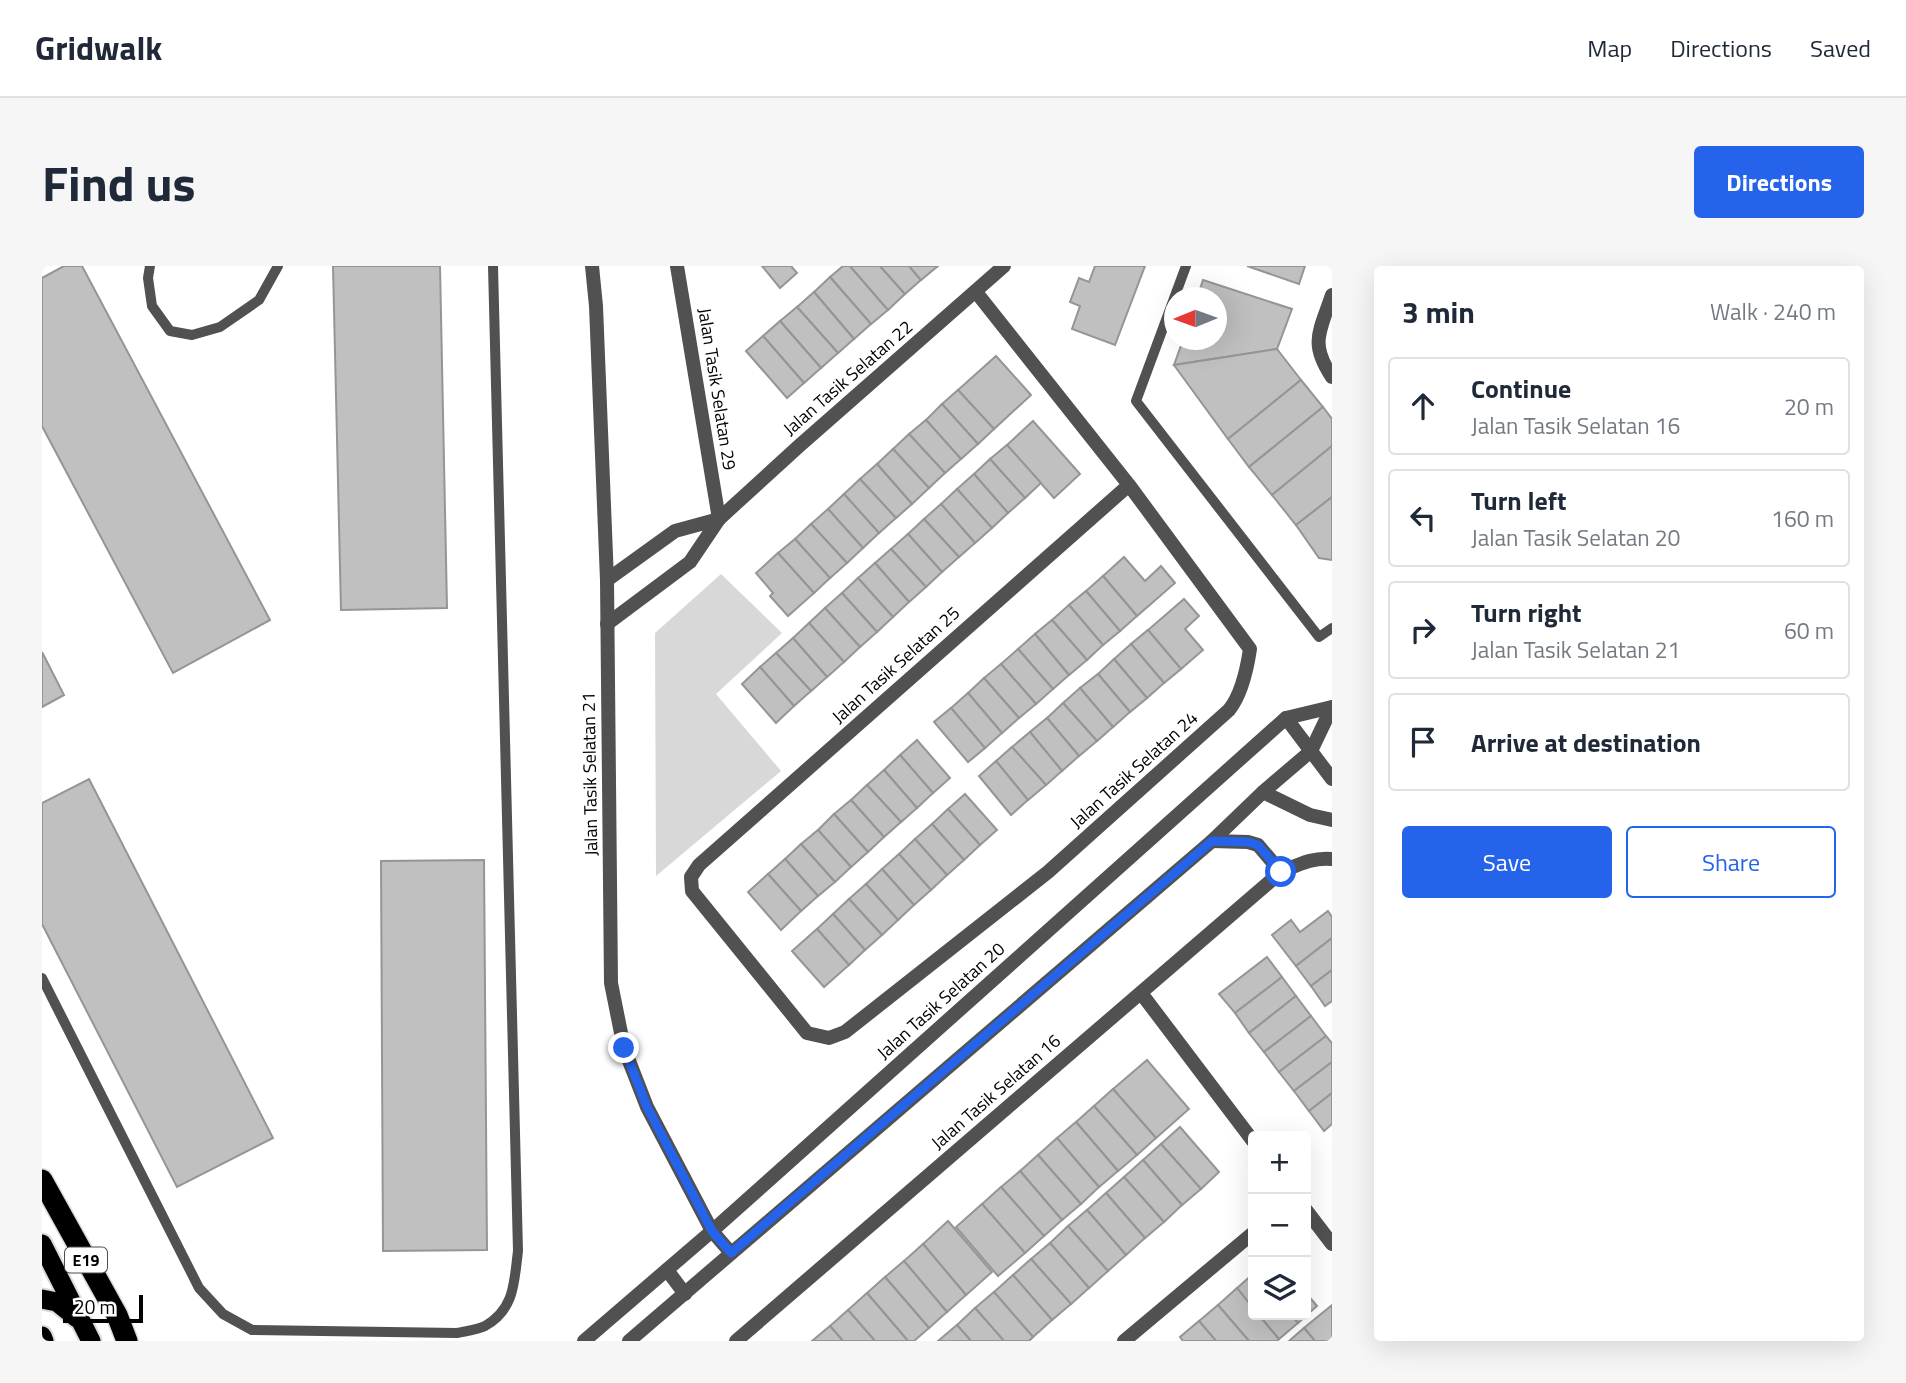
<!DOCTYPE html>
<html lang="en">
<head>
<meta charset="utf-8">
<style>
	:root { --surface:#fff; --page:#f6f6f7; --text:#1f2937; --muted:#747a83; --line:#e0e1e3; --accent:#2563eb }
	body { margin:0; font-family:"Titillium Web",sans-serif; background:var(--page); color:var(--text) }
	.controls { position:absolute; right:21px; bottom:21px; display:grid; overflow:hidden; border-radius:7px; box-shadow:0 7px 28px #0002 }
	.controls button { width:63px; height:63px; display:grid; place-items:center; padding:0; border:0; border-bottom:2px solid var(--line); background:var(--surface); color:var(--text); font:35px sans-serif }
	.compass { position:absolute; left:1122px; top:21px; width:63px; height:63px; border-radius:50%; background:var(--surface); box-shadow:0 7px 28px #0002; rotate:269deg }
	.scale { position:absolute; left:21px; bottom:18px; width:80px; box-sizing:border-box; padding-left:7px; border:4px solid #000; border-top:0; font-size:19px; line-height:24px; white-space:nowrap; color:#000; -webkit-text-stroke:5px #fff; paint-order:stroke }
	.stop { position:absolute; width:21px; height:21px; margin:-16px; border:5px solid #2563eb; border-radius:50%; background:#fff }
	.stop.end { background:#2563eb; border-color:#fff; box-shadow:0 2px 7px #0008 }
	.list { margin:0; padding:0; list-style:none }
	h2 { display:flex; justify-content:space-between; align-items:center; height:91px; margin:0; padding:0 28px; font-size:30px }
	h2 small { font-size:23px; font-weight:400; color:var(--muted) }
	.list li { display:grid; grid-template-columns:46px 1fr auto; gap:21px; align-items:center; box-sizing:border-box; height:98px; margin:0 14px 14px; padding:0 14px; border:2px solid var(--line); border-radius:7px }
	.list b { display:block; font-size:26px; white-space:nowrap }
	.list p { margin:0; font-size:23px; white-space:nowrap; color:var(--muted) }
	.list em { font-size:23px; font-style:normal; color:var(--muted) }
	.actions { display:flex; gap:14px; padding:21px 28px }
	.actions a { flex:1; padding:16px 0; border:2px solid var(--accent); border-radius:7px; text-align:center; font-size:24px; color:var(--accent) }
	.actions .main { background:var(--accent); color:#fff }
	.icon { flex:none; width:38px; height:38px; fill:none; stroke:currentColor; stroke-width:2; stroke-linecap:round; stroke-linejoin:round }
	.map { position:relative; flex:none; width:1290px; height:1075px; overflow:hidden; border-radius:7px }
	header { display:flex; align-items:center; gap:42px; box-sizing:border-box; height:98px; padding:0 35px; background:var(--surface); border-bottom:2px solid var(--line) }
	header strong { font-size:33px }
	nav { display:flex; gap:38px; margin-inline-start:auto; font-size:24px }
	.intro { display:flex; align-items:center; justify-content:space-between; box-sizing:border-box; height:168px; padding:0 42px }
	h1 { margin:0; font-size:49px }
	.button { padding:18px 32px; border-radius:7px; background:var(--accent); color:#fff; font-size:24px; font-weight:700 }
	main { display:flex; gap:42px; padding:0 42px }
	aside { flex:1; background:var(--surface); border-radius:7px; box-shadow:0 7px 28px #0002 }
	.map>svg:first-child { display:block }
</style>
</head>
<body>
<header>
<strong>Gridwalk</strong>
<nav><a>Map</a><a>Directions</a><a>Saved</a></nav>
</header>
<div class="intro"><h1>Find us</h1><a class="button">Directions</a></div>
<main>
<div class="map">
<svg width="1290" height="1075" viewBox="0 0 1290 1075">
	<rect width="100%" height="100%" fill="#fff"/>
	<path fill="#d8d8d8" d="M679 308 740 367 674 428 739 505 614 610 613 367Z"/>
	<g fill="#c0c0c0" stroke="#959595" stroke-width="2">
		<path d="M22 0H40L228 354 131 407 0 160V12Z"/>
		<path d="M291 0H398L405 342 299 344Z"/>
		<path d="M720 0H749L755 7 738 22Z"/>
		<path d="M801 0H808L846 44 829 58 788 11Z"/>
		<path d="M808 0H838L863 28 846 44Z"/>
		<path d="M838 0H867L879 14 863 28Z"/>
		<path d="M867 0H896L879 14Z"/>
		<path d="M1053 0H1103L1073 79 1030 63 1038 40 1028 36 1037 12 1047 16Z"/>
		<path d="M1205 0H1263L1257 18Z"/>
		<path d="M788 11 829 58 812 73 772 26Z"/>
		<path d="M1161 14 1250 43 1235 83 1132 99 1141 74H1174V32H1155Z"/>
		<path d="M772 26 812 73 796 87 755 41Z"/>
		<path d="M755 41 796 87 779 102 738 55Z"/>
		<path d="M738 55 779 102 762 117 721 70Z"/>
		<path d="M721 70 762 117 745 132 704 85Z"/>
		<path d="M1235 83 1259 114 1186 173 1132 99Z"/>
		<path d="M954 90 989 129 952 163 916 124Z"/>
		<path d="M1259 114 1281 141 1207 201 1186 173Z"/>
		<path d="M916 124 952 163 936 178 900 138Z"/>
		<path d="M900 138 936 178 919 193 884 154Z"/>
		<path d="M1281 141 1290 153V180L1230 229 1207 201Z"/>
		<path d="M884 154 919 193 903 207 867 168Z"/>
		<path d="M991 155 1038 208 1012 232 965 179Z"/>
		<path d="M867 168 903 207 887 222 851 183Z"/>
		<path d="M965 179 999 217 983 232 948 193Z"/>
		<path d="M1290 180V231L1254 259 1230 229Z"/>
		<path d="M851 183 887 222 870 238 835 198Z"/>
		<path d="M948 193 983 232 966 247 932 208Z"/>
		<path d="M835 198 870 238 854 252 818 213Z"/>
		<path d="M932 208 966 247 950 262 915 223Z"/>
		<path d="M818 213 854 252 837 267 802 228Z"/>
		<path d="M915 223 950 262 933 277 899 238Z"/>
		<path d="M802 228 837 267 821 282 786 243Z"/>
		<path d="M1290 231V294L1277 292 1254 259Z"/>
		<path d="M899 238 933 277 917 291 882 253Z"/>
		<path d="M786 243 821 282 805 297 769 258Z"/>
		<path d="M882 253 917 291 900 306 866 268Z"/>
		<path d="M769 258 805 297 788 312 753 273Z"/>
		<path d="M866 268 900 306 884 321 849 283Z"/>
		<path d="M753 273 788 312 772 327 736 287Z"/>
		<path d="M849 283 884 321 867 336 833 297Z"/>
		<path d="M736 287 772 327 746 350 728 330 731 327 714 307Z"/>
		<path d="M1082 291 1103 315 1119 300 1133 317 1095 350 1061 310Z"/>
		<path d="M833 297 867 336 851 351 816 312Z"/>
		<path d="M1061 310 1095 350 1078 365 1044 325Z"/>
		<path d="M816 312 851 351 835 366 800 327Z"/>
		<path d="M1044 325 1078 365 1061 379 1027 339Z"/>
		<path d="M800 327 835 366 818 381 783 342Z"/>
		<path d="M1142 333 1157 350 1143 363 1161 384 1139 403 1106 364Z"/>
		<path d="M1027 339 1061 379 1045 394 1010 354Z"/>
		<path d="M783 342 818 381 802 396 767 357Z"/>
		<path d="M1010 354 1045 394 1027 409 993 368Z"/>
		<path d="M767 357 802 396 785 411 751 372Z"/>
		<path d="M1106 364 1139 403 1122 417 1089 378Z"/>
		<path d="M993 368 1027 409 1011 423 976 383Z"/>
		<path d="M751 372 785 411 769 425 734 387Z"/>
		<path d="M1089 378 1122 417 1105 432 1072 393Z"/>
		<path d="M976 383 1011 423 994 438 959 398Z"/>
		<path d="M0 386 22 429 0 441Z"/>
		<path d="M734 387 769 425 752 440 718 401Z"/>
		<path d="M1072 393 1105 432 1088 446 1056 408Z"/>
		<path d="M959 398 994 438 977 452 942 412Z"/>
		<path d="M718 401 752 440 734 457 700 418Z"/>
		<path d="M1056 408 1088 446 1071 461 1038 422Z"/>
		<path d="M942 412 977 452 960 467 926 427Z"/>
		<path d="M1038 422 1071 461 1055 475 1021 437Z"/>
		<path d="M926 427 960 467 943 482 909 442Z"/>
		<path d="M1021 437 1055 475 1037 490 1005 452Z"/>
		<path d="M909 442 943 482 926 496 892 456Z"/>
		<path d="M1005 452 1037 490 1020 505 988 466Z"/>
		<path d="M988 466 1020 505 1004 519 970 481Z"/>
		<path d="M875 474 908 512 891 527 858 489Z"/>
		<path d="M970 481 1004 519 986 534 954 495Z"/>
		<path d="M858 489 891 527 875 542 842 504Z"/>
		<path d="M954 495 986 534 969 549 937 510Z"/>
		<path d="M842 504 875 542 859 556 825 519Z"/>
		<path d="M47 513 231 872 135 921 0 658V537Z"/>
		<path d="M825 519 859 556 842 571 809 534Z"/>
		<path d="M923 528 955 564 938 579 906 543Z"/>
		<path d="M809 534 842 571 826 586 792 548Z"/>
		<path d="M906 543 938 579 922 594 890 558Z"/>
		<path d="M792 548 826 586 809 601 776 564Z"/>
		<path d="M890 558 922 594 905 609 873 573Z"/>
		<path d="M776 564 809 601 793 616 759 578Z"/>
		<path d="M873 573 905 609 889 624 857 588Z"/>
		<path d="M759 578 793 616 776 630 743 593Z"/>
		<path d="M857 588 889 624 872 639 840 603Z"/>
		<path d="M743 593 776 630 759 645 726 608Z"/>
		<path d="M442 594 445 984 341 985 339 595Z"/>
		<path d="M840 603 872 639 856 654 824 618Z"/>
		<path d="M726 608 759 645 739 664 706 626Z"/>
		<path d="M824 618 856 654 840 669 807 633Z"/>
		<path d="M807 633 840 669 823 684 791 648Z"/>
		<path d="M1286 645 1290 651V672L1254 700 1230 669 1249 654 1258 666Z"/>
		<path d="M791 648 823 684 807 699 775 663Z"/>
		<path d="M775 663 807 699 782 721 750 685Z"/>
		<path d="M1290 672V704L1269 720 1254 700Z"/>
		<path d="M1225 691 1240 711 1193 747 1177 728Z"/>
		<path d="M1290 704V735L1283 740 1269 720Z"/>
		<path d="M1240 711 1254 730 1207 767 1193 747Z"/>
		<path d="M1254 730 1269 750 1222 786 1207 767Z"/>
		<path d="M1269 750 1284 770 1237 806 1222 786Z"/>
		<path d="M1284 770 1290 777V796L1252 825 1237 806Z"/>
		<path d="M1105 794 1147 843 1114 872 1071 823Z"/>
		<path d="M1290 796V827L1267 845 1252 825Z"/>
		<path d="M1071 823 1114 872 1095 889 1052 840Z"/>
		<path d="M1290 827V858L1282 865 1267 845Z"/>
		<path d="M1052 840 1095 889 1076 905 1034 856Z"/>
		<path d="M1034 856 1076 905 1057 921 1015 872Z"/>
		<path d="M1138 861 1177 906 1159 923 1119 878Z"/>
		<path d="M1015 872 1057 921 1039 938 996 889Z"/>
		<path d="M1119 878 1159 923 1140 939 1101 894Z"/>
		<path d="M996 889 1039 938 1020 954 978 905Z"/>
		<path d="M1101 894 1140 939 1122 956 1082 911Z"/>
		<path d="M978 905 1020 954 1002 970 959 921Z"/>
		<path d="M1082 911 1122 956 1103 972 1064 927Z"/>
		<path d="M959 921 1002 970 983 987 940 938Z"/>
		<path d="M1064 927 1103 972 1084 989 1045 944Z"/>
		<path d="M940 938 983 987 956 1010 914 961Z"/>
		<path d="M1045 944 1084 989 1066 1005 1026 960Z"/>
		<path d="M906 955 950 1006 924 1029 881 978Z"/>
		<path d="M1026 960 1066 1005 1047 1022 1008 977Z"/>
		<path d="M1008 977 1047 1022 1029 1038 989 993Z"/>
		<path d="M881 978 924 1029 905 1046 862 995Z"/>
		<path d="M989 993 1029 1038 1010 1054 971 1009Z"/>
		<path d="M862 995 905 1046 887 1062 843 1011Z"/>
		<path d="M1211 1008V1042L1195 1022Z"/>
		<path d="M971 1009 1010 1054 991 1071 952 1026Z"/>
		<path d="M843 1011 887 1062 872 1075H866L825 1027Z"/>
		<path d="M1195 1022 1211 1042V1049H1217L1237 1073 1235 1075H1207L1176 1039Z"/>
		<path d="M952 1026 991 1071 987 1075H962L933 1042Z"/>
		<path d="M825 1027 866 1075H833L806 1044Z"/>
		<path d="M1264 1027 1275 1040 1256 1057 1249 1049H1264Z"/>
		<path d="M1176 1039 1207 1075H1174L1157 1055Z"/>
		<path d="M1290 1039V1075H1273L1262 1062Z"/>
		<path d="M933 1042 962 1075H929L915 1059Z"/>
		<path d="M806 1044 833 1075H801L788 1060Z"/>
		<path d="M1217 1049H1249L1256 1057 1237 1073Z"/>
		<path d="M1157 1055 1174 1075H1141L1138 1071Z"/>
		<path d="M915 1059 929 1075H896Z"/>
		<path d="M788 1060 801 1075H770Z"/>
		<path d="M1262 1062 1273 1075H1247Z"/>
	</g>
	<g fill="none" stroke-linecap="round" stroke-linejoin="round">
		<defs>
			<g id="trunk">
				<path d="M0 978 49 1075"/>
				<path d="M0 1033 15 1036 35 1052"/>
				<path d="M0 1070 2 1075"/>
			</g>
			<path id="motorway" d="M0 914 75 1049 85 1075"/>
		</defs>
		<use href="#trunk" stroke="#dbdbdb" stroke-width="23"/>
		<use href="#motorway" stroke="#dbdbdb" stroke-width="24"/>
		<g stroke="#515151" stroke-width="10">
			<path d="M108 0 106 12 110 40 128 65 150 69 178 61 217 34 236 0"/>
			<path d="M1144 0 1094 135 1277 371 1290 362"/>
			<path d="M0 712 157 1022 181 1048 210 1064 415 1067C424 1065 435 1064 443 1060 473 1043 472 1016 476 985L451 0"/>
		</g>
		<g stroke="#515151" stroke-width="14">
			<path d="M635 0 677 253"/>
			<path d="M934 26 1087 219 1208 383C1205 403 1200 428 1187 444L1006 606 803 766 787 772 765 767 650 625 649 611 657 599 1087 219"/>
			<path d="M1290 29C1278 65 1267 77 1290 111"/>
			<path d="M677 253 757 180 962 0"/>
			<path d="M565 314 633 265 677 253 648 296 565 358"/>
			<path d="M1244 452 1290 513"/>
			<path d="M1170 575 1206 576 1216 579 1239 606"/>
			<path d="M1099 727 1211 875"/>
			<path d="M1264 944 1290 978"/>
			<path d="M694 1075 1239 606C1256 599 1271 591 1290 593"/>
			<path d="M1082 1075 1211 967"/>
		</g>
		<g stroke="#515151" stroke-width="14">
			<path d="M550 0 554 40 565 314 569 717 582 782 605 841 670 965 689 987"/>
			<path d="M1221 526 1268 549 1290 554"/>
			<path d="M625 1004 643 1028"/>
			<path d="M542 1075 670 965 1244 452 1290 441"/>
			<path d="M587 1075 1170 575 1221 526 1269 485 1290 441"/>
		</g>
		<use href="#trunk" stroke="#000" stroke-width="19"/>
		<use href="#motorway" stroke="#000" stroke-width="21"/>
	</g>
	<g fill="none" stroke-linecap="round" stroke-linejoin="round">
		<path stroke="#2563eb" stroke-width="9" d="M582 782 605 841 670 965 689 987 1170 575 1206 576 1216 579 1239 606"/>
	</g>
	<g text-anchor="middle" stroke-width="5" stroke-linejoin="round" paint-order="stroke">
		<rect fill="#fff" stroke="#4c4c4c" stroke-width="2" x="23" y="981.5" width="42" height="25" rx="5"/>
		<g font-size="16" font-weight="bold" fill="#000">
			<text x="44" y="1000">E19</text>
		</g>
		<g font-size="18" fill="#000" stroke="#fff">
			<text transform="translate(806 112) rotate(-41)" y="6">Jalan Tasik Selatan 22</text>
			<text transform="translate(675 123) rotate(81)" y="6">Jalan Tasik Selatan 29</text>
			<text transform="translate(854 399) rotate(-42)" y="6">Jalan Tasik Selatan 25</text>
			<text transform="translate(1092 504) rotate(-42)" y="6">Jalan Tasik Selatan 24</text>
			<text transform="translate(548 508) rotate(-91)" y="6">Jalan Tasik Selatan 21</text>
			<text transform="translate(899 735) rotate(-42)" y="6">Jalan Tasik Selatan 20</text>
			<text transform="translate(954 826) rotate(-41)" y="6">Jalan Tasik Selatan 16</text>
		</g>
	</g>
</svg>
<div class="controls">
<button>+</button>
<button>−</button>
<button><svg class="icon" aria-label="layers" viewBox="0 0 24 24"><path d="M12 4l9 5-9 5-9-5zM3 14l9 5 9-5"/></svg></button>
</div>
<svg class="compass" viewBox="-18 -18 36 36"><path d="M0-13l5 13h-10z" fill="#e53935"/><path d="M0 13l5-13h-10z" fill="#747a83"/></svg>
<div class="scale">20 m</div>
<div class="stop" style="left:1239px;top:606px"></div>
<div class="stop end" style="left:582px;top:782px"></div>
</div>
<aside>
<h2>3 min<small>Walk · 240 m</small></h2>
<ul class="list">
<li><svg class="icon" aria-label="ahead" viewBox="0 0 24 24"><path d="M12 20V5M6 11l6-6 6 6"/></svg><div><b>Continue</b><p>Jalan Tasik Selatan 16</p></div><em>20 m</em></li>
<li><svg class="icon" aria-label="left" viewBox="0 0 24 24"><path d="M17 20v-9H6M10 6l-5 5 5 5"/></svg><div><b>Turn left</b><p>Jalan Tasik Selatan 20</p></div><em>160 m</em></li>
<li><svg class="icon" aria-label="right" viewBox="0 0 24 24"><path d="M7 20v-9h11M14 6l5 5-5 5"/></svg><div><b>Turn right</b><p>Jalan Tasik Selatan 21</p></div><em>60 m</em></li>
<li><svg class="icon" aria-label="arrive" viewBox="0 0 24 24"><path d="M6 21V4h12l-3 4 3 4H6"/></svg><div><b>Arrive at destination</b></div></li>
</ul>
<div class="actions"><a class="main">Save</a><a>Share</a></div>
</aside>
</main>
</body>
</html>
